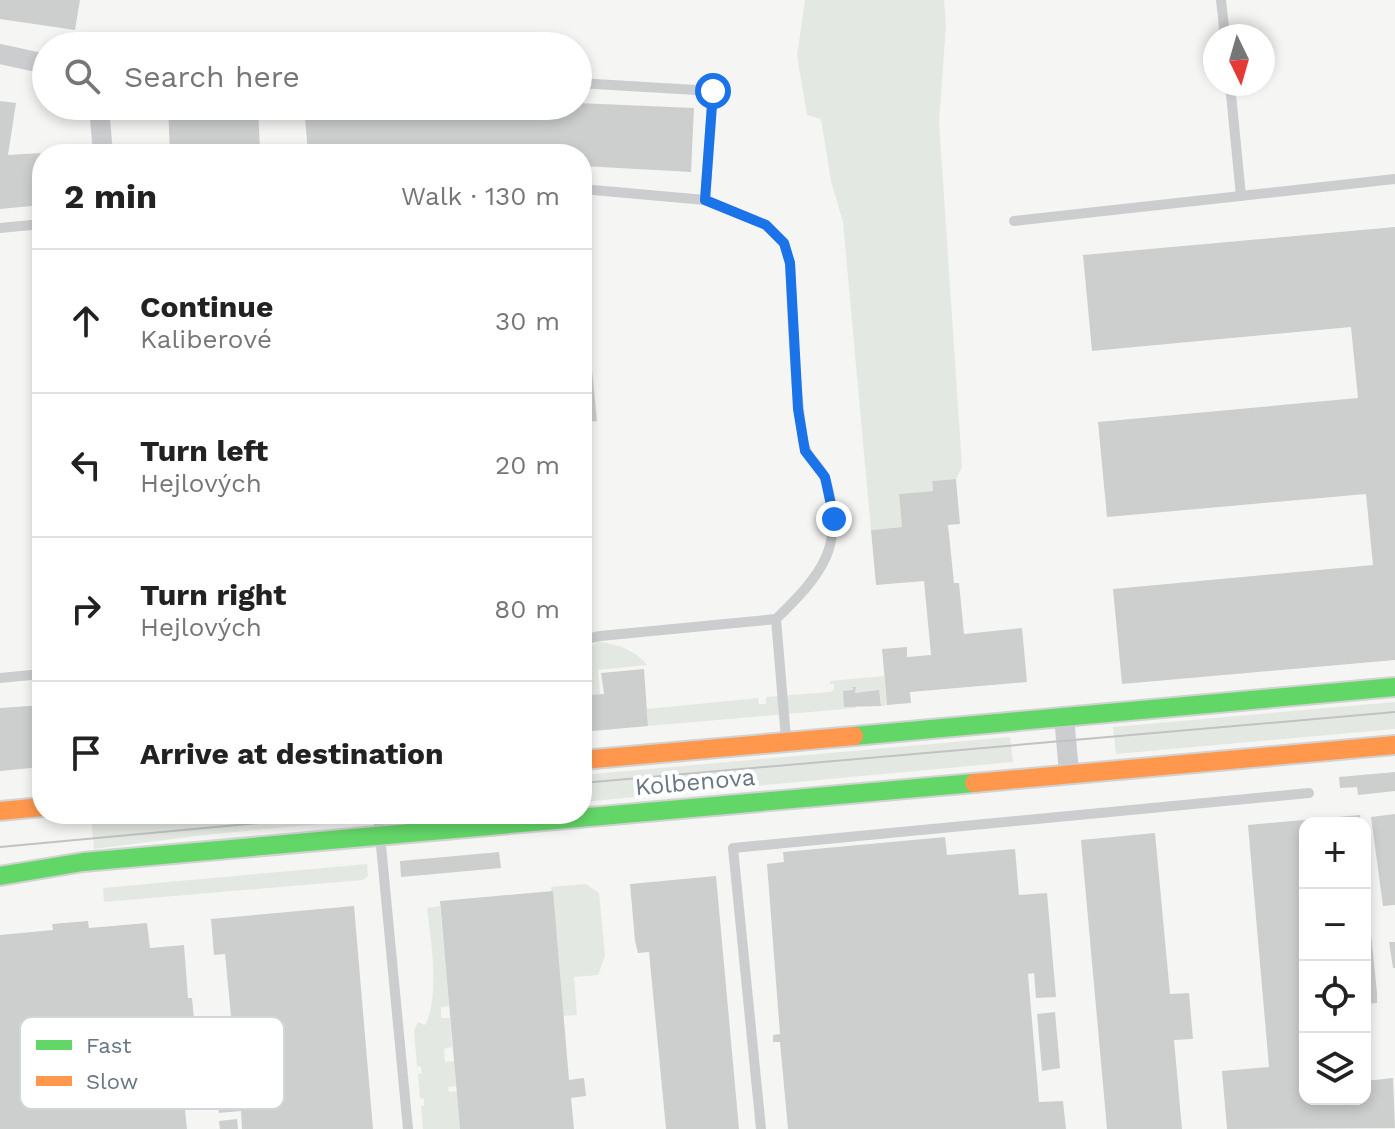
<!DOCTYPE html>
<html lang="en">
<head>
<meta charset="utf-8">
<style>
	:root { --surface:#fff; --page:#f2f2f2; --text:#222; --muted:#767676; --line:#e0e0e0 }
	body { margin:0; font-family:"Work Sans",sans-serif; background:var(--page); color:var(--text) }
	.controls { position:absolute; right:24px; bottom:24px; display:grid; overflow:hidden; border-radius:16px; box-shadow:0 4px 12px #0003 }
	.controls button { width:72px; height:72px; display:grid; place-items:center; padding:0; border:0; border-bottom:2px solid var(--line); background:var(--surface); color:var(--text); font:40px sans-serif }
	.compass { position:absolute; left:1203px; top:24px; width:72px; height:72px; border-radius:50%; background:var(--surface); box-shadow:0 4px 12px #0003; rotate:175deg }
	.stop { position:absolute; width:24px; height:24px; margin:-18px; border:6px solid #1a73e8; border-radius:50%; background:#fff }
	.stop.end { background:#1a73e8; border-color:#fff; box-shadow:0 2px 8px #0008 }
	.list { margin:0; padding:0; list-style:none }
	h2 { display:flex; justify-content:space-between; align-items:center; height:104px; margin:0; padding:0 32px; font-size:34px }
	h2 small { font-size:26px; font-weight:400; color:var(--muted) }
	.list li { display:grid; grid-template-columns:52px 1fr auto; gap:24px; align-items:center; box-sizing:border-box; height:144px; padding:0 32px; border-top:2px solid var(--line) }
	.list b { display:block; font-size:30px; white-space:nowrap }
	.list p { margin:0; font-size:26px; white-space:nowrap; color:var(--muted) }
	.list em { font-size:26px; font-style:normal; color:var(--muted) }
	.icon { flex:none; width:44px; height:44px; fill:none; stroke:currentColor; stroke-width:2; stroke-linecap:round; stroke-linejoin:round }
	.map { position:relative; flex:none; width:1395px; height:1129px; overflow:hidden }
	.search { position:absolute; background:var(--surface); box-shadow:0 4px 12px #0003; left:32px; top:32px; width:560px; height:88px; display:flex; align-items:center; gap:20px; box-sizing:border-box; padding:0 28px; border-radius:44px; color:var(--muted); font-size:30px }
	.panel { position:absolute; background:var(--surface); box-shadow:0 4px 12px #0003; left:32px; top:144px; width:560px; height:680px; border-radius:32px }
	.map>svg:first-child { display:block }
</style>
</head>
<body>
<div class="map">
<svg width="1395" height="1129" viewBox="0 0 1395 1129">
	<rect width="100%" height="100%" fill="#f5f5f4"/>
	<g fill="#e4e8e2">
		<path d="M805 0H944L946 26 939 121 962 467 956 479 932 481 933 491 899 494 902 527 871 530 843 222 831 181 821 119 807 115 797 56Z"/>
		<path d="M599 642C617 643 637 652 647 665L598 670 600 694 585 695 586 703 582 704V650Z"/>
		<path d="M884 676 887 705 881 706 879 691 855 693 856 688H852L856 708 648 726 647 709 758 698 759 704H766V697L830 692 834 689V684H830V681Z"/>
		<path d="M1395 702V729L1116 754 1113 727Z"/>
		<path d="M1010 737 1013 762 582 802V775Z"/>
		<path d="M107 814H330L331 823 204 835 94 849 91 815Z"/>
		<path d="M367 864 368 876 363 880 104 902 103 888Z"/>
		<path d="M586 884 599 893 605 956 598 975 574 977 577 1015 563 1016 551 887Z"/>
		<path d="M440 906 449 1006 441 1007V1018H450L452 1047 444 1049 445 1062 454 1061 456 1086 448 1087 449 1092 457 1091 460 1129H423L421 1106H424V1099L420 1098 418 1074 422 1073 421 1067 417 1066 414 1031 418 1022 425 1025C440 997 431 940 427 908Z"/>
	</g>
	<g fill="#cdcfcf">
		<path d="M0 0H80L75 30 0 19Z"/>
		<path d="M0 101 16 103 8 155 42 153V205L0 209Z"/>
		<path d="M578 103 694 108 691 172 582 166V154H308L305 117 409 108V106H578Z"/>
		<path d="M168 106H258L260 151 170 154Z"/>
		<path d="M77 150 78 154H53V152Z"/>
		<path d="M1395 227V660L1122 684 1113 589 1373 565 1366 494 1107 517 1098 422 1358 398 1351 327 1092 351 1083 255Z"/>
		<path d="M582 287H584L597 421 582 423Z"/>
		<path d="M956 479 960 524 948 525 954 583H959L964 634 1022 628 1027 682 910 692 911 703 887 705 882 649 907 647V657L931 655 924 581 876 585 871 530 902 527 899 494 933 491 932 481Z"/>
		<path d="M644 669 648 726 582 732V704L586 703 585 695 604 694 601 673Z"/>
		<path d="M852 687H856L855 693 879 690 881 706 844 707 843 691 853 690Z"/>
		<path d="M42 705V767L0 771V708Z"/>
		<path d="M1395 772V791L1358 795 1357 787 1340 788 1339 777Z"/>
		<path d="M1395 814V905L1383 906 1371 817Z"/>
		<path d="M1360 815 1361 823H1305V1099H1365V1081L1393 1078 1395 1128 1227 1129 1222 1071 1269 1067 1248 825Z"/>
		<path d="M1155 833 1170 994 1189 993 1193 1039 1174 1040 1182 1129H1107L1081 840Z"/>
		<path d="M945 837 947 855 1015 849 1019 895 1047 893 1056 997 1036 998 1034 973 1028 974 1039 1102 1063 1101 1066 1129H788L780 1042H773V1035L780 1034 767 864 784 862 783 852Z"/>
		<path d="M499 852 501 868 401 877 400 861Z"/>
		<path d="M716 876 739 1129H666L649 952 638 953 635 941 630 884Z"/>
		<path d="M553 891 569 1080 584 1078 586 1096 571 1098 574 1129H460L440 901Z"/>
		<path d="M1365 894H1367L1377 993V1003L1365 1004Z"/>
		<path d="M354 906 373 1129H242L241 1111 219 1113 213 1049 234 1047 225 954 214 955 211 919Z"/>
		<path d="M88 921 89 928 147 923 150 948 184 945 188 998H192L198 1063 180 1065 187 1129H0V935L53 930 52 924Z"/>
		<path d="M1389 942H1395V968H1393Z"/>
		<path d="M1055 1012 1060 1068 1042 1071 1037 1014Z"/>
		<path d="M237 1119 238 1129H220L219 1121Z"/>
	</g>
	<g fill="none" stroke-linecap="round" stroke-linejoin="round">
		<defs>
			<g id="fast">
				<path d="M854 736 1395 687"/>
				<path d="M0 876 83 862 974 783"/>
			</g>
			<g id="slow">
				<path d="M582 760 854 736"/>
				<path d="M974 783 1395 745"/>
				<path d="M0 811 42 807"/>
			</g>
		</defs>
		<use href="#fast" stroke="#d1d2d2" stroke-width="22"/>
		<use href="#slow" stroke="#d1d2d2" stroke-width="22"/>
		<g stroke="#cbcdce" stroke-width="10">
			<path d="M1221 0 1225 36"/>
			<path d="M578 83 713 91 705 200"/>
			<path d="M1230 84 1241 196"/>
			<path d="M582 189 705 200 766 225 784 243 790 263C793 322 794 381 803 440 806 459 821 465 826 481 846 547 821 575 776 619L786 739"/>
			<path d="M1014 221 1395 179"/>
			<path d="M0 228 42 224"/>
			<path d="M582 640 600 636 776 619"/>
			<path d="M0 678 42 674"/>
			<path d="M378 814 408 1129"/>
			<path d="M761 1129 733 848 1309 793"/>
		</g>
		<g stroke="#cbcdce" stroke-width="20">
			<path d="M0 54 46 64"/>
			<path d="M99 106 103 154"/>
			<path d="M1064 717 1069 772"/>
		</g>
		<use href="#fast" stroke="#63d668" stroke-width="18"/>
		<use href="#slow" stroke="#ff974d" stroke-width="18"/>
		<g stroke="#c1c2c3" stroke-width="2">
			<path d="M582 783 1395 712"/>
			<path d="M0 847 355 814"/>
		</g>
	</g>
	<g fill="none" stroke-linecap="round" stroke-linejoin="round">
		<path stroke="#1a73e8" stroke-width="10" d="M713 91 705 200 766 225 784 243 790 263 798 409 805 451 825 477 834 519"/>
	</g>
	<g text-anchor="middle" stroke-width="8" stroke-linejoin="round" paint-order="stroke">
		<g font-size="24" fill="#667683" stroke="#fff">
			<text transform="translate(695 782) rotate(-5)" y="8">Kolbenova</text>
		</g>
	</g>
	<rect x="20" y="1017" width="264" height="92" rx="12" fill="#fff" stroke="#d1d6da" stroke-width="2"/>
	<rect x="36" y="1040" width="36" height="10" fill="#63d668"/>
	<rect x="36" y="1076" width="36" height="10" fill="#ff974d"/>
	<g font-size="22" fill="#667683">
		<text x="86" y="1053">Fast</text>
		<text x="86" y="1089">Slow</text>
	</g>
</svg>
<div class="controls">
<button>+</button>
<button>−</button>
<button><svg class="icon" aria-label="locate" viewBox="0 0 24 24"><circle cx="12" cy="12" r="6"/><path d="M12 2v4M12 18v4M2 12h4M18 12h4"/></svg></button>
<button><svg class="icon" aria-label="layers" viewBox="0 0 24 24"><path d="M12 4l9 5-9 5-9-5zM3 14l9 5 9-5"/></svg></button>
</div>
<svg class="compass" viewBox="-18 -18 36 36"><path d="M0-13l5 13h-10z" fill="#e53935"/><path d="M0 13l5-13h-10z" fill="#767676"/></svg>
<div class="stop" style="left:713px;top:91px"></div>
<div class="stop end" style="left:834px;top:519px"></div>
<div class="search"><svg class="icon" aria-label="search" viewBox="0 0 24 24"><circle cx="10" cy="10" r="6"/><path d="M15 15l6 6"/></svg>Search here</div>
<section class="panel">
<h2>2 min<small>Walk · 130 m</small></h2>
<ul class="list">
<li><svg class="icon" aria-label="ahead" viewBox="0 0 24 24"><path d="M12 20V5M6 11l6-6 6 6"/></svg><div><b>Continue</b><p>Kaliberové</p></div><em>30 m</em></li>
<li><svg class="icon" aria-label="left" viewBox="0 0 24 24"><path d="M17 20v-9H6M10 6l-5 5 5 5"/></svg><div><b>Turn left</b><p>Hejlových</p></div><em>20 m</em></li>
<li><svg class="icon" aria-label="right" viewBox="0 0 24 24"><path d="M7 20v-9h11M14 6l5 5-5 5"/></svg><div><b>Turn right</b><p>Hejlových</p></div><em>80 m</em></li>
<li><svg class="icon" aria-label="arrive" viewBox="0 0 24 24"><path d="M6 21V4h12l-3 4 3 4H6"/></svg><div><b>Arrive at destination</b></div></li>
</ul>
</section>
</div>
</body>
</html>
